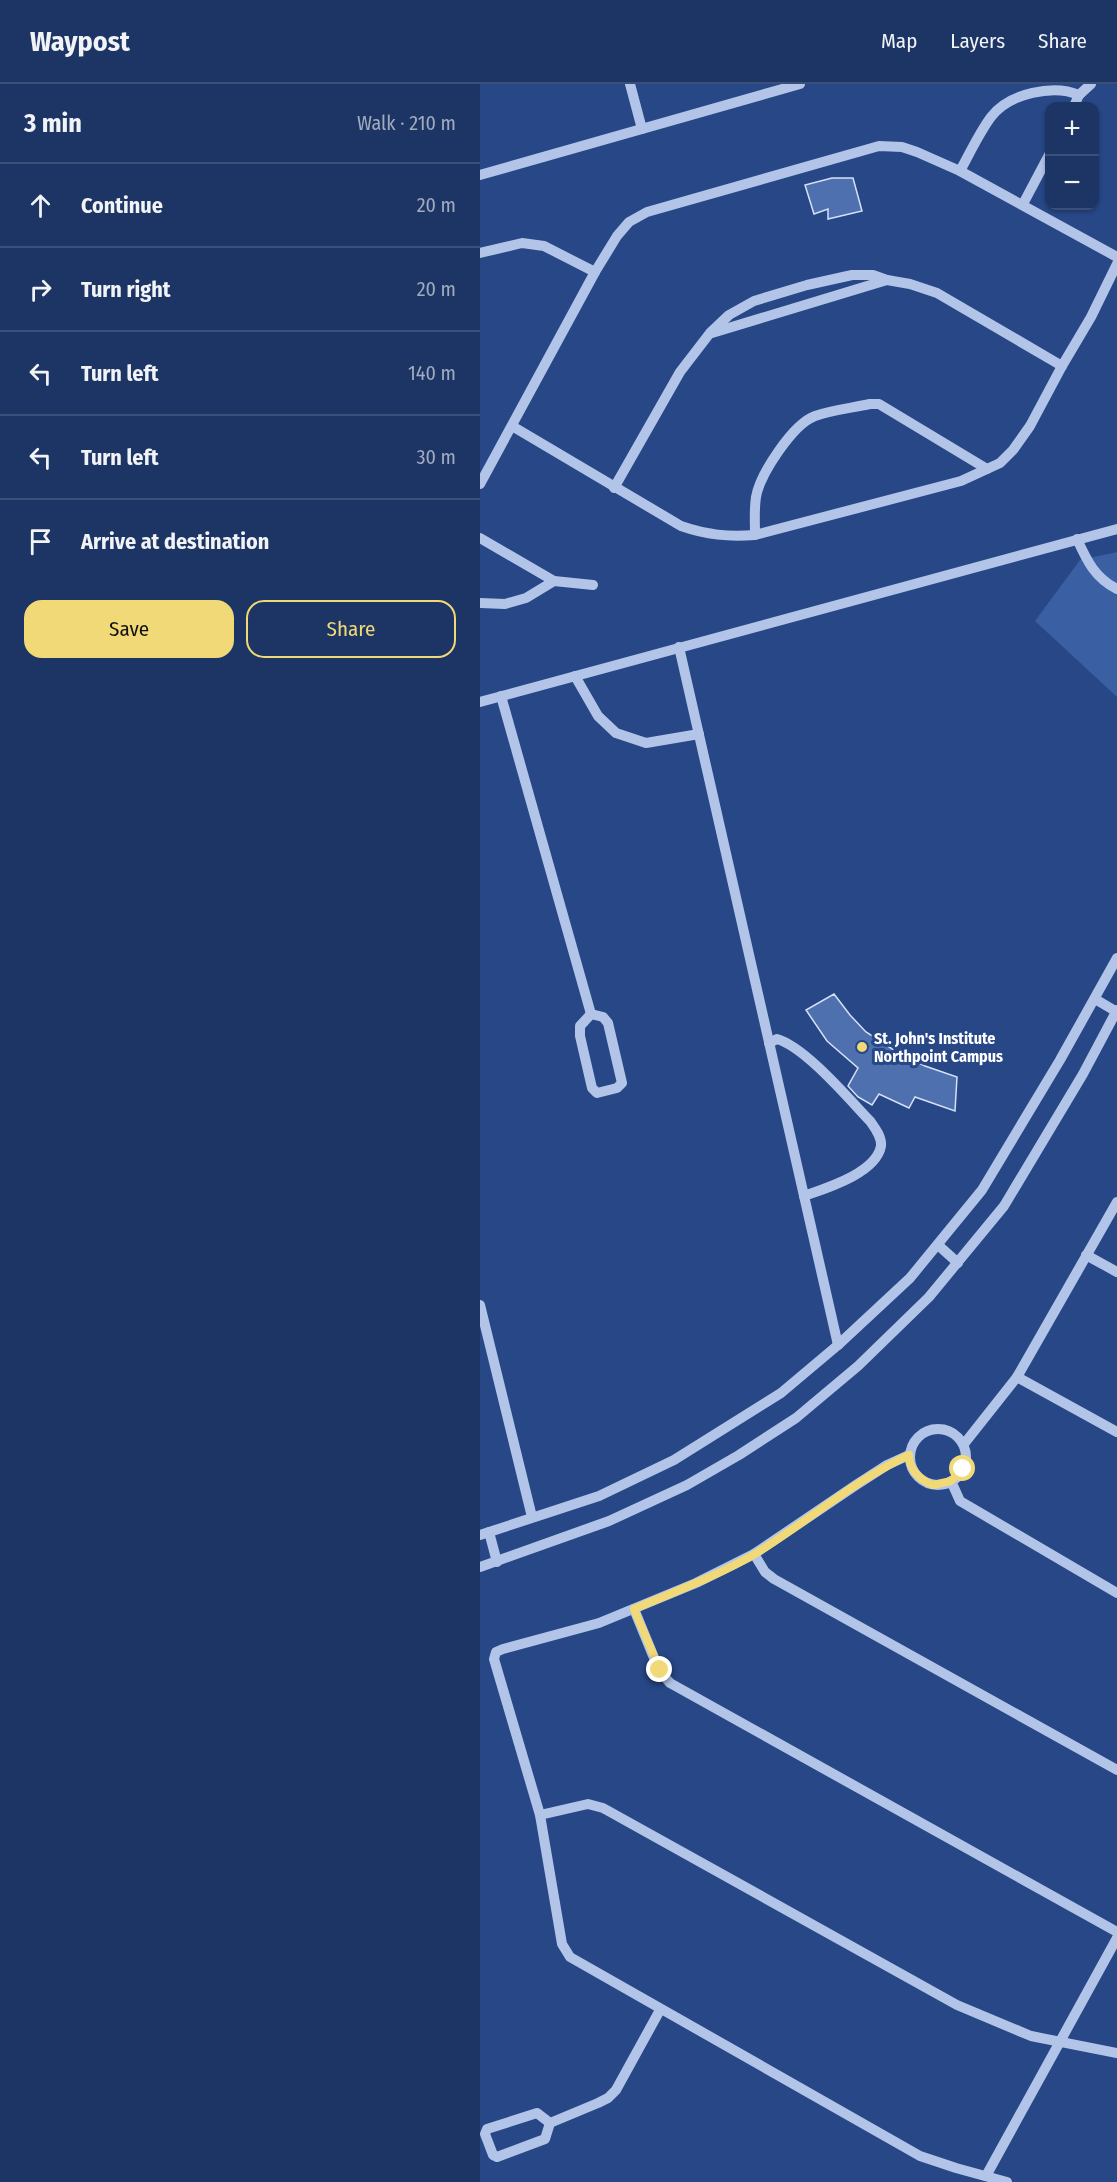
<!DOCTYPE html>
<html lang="en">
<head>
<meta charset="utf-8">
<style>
	:root { --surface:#1d3564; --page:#2a406d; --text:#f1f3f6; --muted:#a0abbf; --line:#3b5078; --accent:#f1d977 }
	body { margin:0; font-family:"Fira Sans Condensed",sans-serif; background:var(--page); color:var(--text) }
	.controls { position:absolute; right:18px; top:18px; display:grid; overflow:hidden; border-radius:12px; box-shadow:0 2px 4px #0004 }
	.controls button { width:54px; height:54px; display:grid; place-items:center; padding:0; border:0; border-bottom:2px solid var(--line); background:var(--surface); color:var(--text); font:30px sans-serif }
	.stop { position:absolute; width:18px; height:18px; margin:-14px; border:4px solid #f1d977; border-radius:50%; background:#fff }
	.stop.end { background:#f1d977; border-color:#fff; box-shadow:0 2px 6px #0008 }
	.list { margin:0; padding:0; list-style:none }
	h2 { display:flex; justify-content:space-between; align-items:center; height:78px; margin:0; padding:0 24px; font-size:26px }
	h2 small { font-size:20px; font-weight:400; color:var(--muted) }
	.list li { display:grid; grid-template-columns:39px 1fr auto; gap:18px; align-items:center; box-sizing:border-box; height:84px; padding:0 24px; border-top:2px solid var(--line) }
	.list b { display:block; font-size:22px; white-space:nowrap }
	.list em { font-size:20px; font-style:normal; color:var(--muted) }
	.actions { display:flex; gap:12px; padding:18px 24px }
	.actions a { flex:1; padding:14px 0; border:2px solid var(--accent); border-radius:18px; text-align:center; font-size:21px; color:var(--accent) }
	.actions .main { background:var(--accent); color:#111 }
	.icon { flex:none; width:33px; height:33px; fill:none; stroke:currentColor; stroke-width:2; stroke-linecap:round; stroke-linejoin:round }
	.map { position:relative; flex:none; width:637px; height:2098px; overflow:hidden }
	header { display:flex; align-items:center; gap:36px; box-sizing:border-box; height:84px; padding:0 30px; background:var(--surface); border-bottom:2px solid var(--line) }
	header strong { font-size:28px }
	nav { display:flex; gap:33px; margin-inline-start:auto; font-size:21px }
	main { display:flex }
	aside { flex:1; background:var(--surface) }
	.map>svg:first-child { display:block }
</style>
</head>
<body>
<header>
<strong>Waypost</strong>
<nav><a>Map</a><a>Layers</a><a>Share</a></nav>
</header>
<main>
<aside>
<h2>3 min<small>Walk · 210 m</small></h2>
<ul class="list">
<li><svg class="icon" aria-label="ahead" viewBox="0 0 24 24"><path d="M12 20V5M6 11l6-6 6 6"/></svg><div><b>Continue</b></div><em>20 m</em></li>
<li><svg class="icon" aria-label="right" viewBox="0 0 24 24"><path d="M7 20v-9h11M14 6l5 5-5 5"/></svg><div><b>Turn right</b></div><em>20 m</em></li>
<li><svg class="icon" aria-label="left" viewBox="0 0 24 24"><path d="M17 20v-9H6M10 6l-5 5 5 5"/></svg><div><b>Turn left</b></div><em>140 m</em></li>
<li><svg class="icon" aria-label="left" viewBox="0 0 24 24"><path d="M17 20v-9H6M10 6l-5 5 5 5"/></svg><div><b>Turn left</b></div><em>30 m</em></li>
<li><svg class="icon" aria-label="arrive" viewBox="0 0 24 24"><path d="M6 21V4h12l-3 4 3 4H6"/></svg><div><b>Arrive at destination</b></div></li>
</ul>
<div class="actions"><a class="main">Save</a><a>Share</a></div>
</aside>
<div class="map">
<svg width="637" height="2098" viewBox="0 0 637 2098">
	<rect width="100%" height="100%" fill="#274786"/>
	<path fill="#3b5fa3" d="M637 468V613L555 537 600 476Z"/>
	<g fill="#4f70ae" stroke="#d5e1f6" stroke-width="1.5">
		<path d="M352 94H373L382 127 348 135V125L334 130 325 101Z"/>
		<path d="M354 910 370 931 386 948 420 970 445 982 477 993 475 1027 435 1013 429 1024 399 1010 392 1021 378 1013 368 1002 378 984 347 957 326 926Z"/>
	</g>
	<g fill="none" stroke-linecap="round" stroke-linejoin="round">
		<g stroke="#b2c5e8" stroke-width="10">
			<path d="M150 0 162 45"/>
			<path d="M594 22 599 11 611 0"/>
			<path d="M480 87C490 69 499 49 511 33 529 9 574 0 599 11"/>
			<path d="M0 91 320 0"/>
			<path d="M543 120 570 69"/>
			<path d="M0 169 42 159 64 162 115 188"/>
			<path d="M232 249 407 196"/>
			<path d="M32 342 201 442C227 451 248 453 275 451L481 397 520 379 533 366 550 342 582 282 611 233 637 180"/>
			<path d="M0 400 115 188 137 152 149 138 167 128 399 62 422 63 437 68 480 87 637 173"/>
			<path d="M134 404 200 288 230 249 249 231 274 217 327 201 372 191H393L407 196 430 200 457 209 582 282"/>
			<path d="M275 451C275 438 274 425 276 413 280 390 313 340 335 332 352 326 372 324 390 320H399L507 385"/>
			<path d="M0 454 74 497"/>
			<path d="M597 455C607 477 615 494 637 505"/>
			<path d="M0 519 25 520 46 514 74 497 113 501"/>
			<path d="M199 563 358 1261"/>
			<path d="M95 592 118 632 136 649 166 659 219 650"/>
			<path d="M21 612 111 930"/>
			<path d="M0 618 637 445"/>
			<path d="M615 915 637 928"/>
			<path d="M111 930 123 933 128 939 142 999 137 1004 117 1009 112 1004 100 952V942Z"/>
			<path d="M289 959 297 955C325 963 368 1014 390 1037 395 1044 402 1053 401 1062 396 1089 347 1104 324 1112"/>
			<path d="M458 1161 478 1179"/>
			<path d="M606 1171 637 1188"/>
			<path d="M0 1221 52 1433"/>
			<path d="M537 1293 637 1348"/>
			<circle cx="458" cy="1373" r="28"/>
			<path d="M484 1360 537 1293 637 1118"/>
			<path d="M429 1371 407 1381 376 1401 274 1470 216 1499 119 1539 23 1565 16 1568 14 1575 60 1731 82 1860 90 1873 440 2072 476 2084 527 2098"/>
			<path d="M471 1397 480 1417 637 1509"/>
			<path d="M9 1448 17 1478"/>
			<path d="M0 1451 119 1412 194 1376 301 1309 358 1261 430 1194 502 1106 580 976 637 874"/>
			<path d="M274 1470 285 1488 294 1495 637 1686"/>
			<path d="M0 1483 129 1437 207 1401 259 1371 316 1334 378 1282 449 1213 524 1122 603 990 637 926"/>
			<path d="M154 1525 179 1586 190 1599 637 1848"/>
			<path d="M60 1731 108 1720 123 1724 477 1921 551 1952 637 1969"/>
			<path d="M57 2029 70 2039 65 2055 17 2073 13 2071 5 2050 7 2045Z"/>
			<path d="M70 2039 118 2019 128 2014 136 2006 180 1926"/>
			<path d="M506 2092 637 1854"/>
		</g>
	</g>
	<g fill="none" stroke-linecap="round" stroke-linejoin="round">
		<path stroke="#f1d977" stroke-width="8" d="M180 1586 154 1525C194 1508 237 1492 275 1470 327 1438 373 1397 429 1371 429 1386 440 1396 453 1401L471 1397 483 1385"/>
	</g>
	<circle fill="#f1d977" stroke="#274786" stroke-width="2" cx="382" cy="963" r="6"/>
	<g text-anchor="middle" stroke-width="6" stroke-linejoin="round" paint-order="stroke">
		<g font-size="16" font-weight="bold" fill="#fff" stroke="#274786" text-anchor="start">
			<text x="394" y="960">St. John's Institute<tspan x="394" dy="18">Northpoint Campus</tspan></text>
		</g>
	</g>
</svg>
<div class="controls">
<button>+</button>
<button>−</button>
</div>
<div class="stop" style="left:483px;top:1385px"></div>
<div class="stop end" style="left:180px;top:1586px"></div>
</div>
</main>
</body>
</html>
